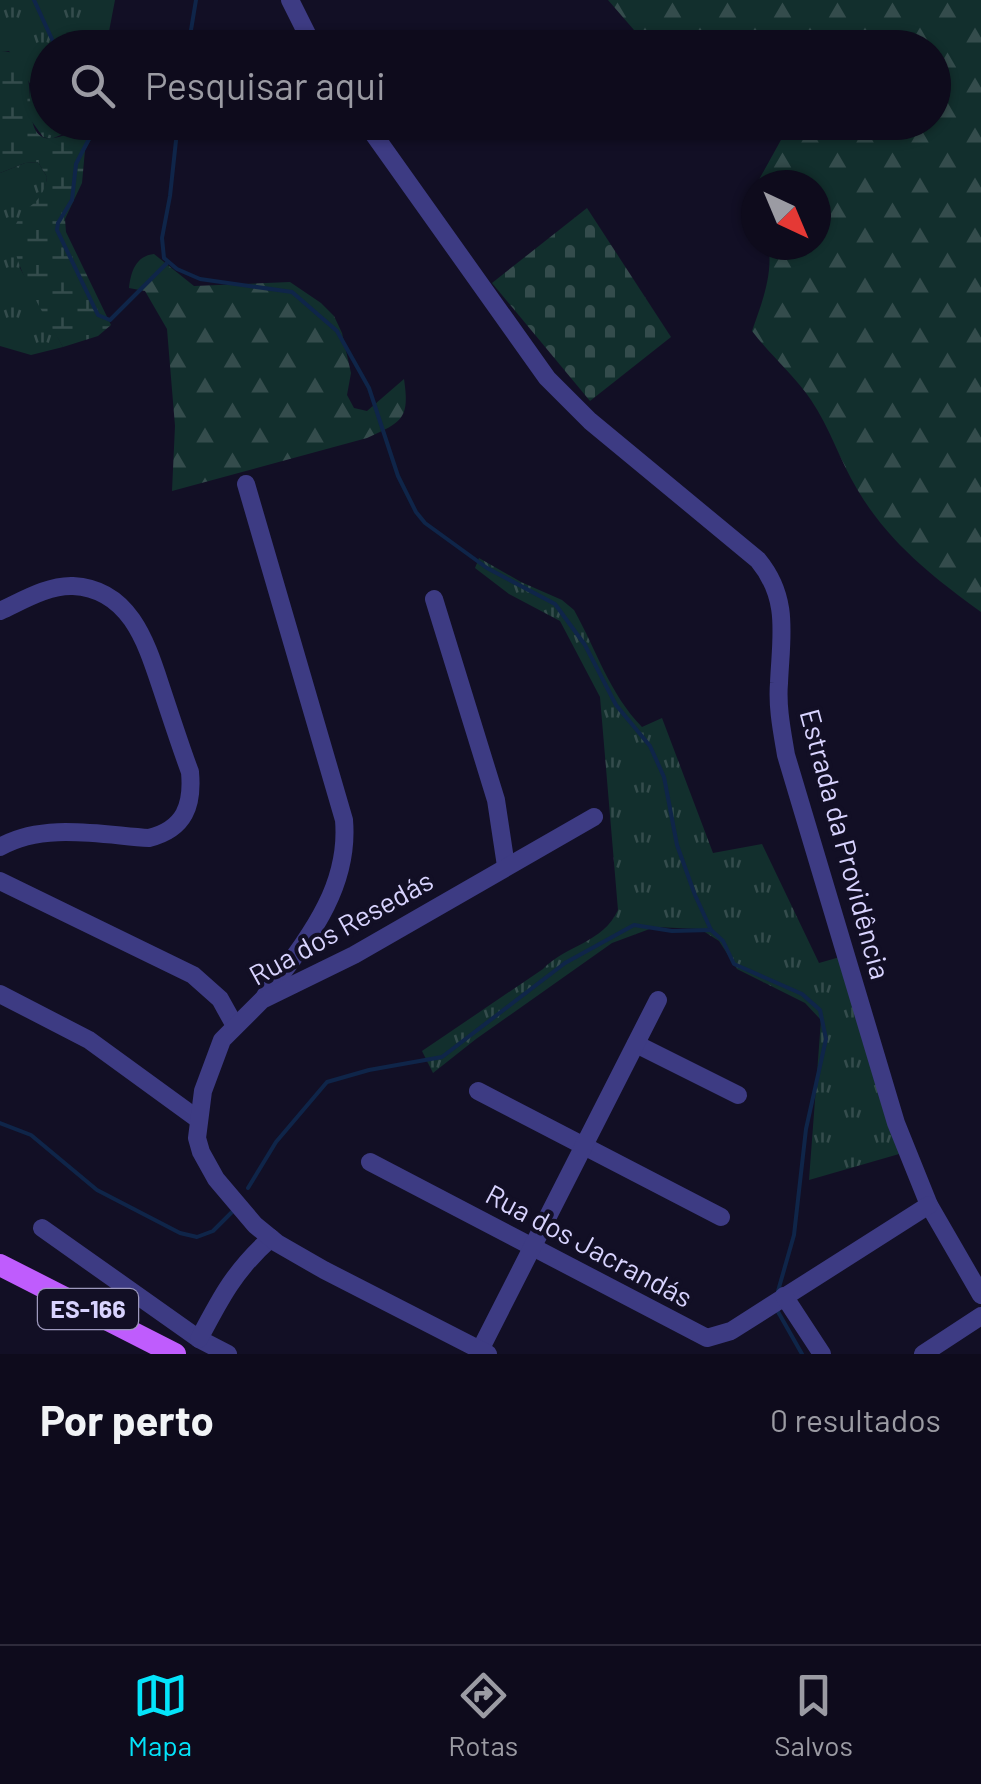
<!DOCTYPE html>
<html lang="pt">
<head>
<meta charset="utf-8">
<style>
	:root { --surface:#0e0b1c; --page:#171425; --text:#f1f3f6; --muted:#9b9ba3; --line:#2e2b3b; --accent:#04e4fa }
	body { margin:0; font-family:Barlow,sans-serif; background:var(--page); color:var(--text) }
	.compass { position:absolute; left:741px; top:170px; width:90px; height:90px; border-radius:50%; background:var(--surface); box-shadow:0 2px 8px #0004; rotate:136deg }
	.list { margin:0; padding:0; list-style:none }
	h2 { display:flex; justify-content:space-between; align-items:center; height:130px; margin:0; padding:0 40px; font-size:42px }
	h2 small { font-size:32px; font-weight:400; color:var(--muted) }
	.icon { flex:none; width:55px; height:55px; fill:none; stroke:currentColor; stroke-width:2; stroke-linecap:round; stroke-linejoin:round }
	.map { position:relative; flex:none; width:981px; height:1354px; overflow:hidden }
	.search { position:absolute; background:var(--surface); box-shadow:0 2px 8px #0004; left:30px; right:30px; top:30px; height:110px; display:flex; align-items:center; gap:25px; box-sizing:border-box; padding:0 35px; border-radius:55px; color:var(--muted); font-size:38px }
	.sheet { height:290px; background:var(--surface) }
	nav { display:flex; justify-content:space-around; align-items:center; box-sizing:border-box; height:140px; border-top:2px solid var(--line); background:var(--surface); font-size:28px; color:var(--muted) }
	nav a { display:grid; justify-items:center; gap:5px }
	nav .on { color:var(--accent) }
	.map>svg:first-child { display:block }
</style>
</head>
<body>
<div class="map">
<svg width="981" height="1354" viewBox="0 0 981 1354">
	<defs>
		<pattern id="grass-tufts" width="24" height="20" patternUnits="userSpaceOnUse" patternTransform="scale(2.5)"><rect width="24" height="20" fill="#122f2d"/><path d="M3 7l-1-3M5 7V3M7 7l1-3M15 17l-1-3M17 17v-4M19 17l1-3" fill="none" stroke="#344c4c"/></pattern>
		<pattern id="forest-firs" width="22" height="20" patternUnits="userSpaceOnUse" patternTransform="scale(2.5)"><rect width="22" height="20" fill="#122f2d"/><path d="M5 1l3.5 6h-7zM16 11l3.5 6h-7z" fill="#344c4c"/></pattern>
		<pattern id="wetland-marsh" width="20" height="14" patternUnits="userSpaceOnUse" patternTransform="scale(2.5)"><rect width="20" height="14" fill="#122f2d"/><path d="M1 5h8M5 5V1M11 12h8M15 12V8" fill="none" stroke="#344c4c"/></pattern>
		<pattern id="cemetery-stones" width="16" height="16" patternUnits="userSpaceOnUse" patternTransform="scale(2.5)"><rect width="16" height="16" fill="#122f2d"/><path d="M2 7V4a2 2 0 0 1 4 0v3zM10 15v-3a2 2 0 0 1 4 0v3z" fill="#344c4c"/></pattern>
	</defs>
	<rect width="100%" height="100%" fill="#120f25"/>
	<g fill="url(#grass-tufts)">
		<path d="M0 0H115L106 47 48 48V122L91 123 51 139 43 137 28 116 31 85 9 51H0Z"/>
		<path d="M38 162 47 177 44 195 17 222 20 268 63 347 31 355 0 346V173L25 163Z"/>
		<path d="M479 558 521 582 562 600 574 610C597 651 609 693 642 727L662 718 713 853 762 844 819 963 847 955 906 1152 809 1180 821 1020 805 1003 737 969 719 941 700 929 655 927 612 943 476 1039 433 1073 422 1051 543 969C566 945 603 943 618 910L600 697 560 621 509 594 475 568Z"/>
	</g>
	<g fill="url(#forest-firs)">
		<path d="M608 0H981V612C933 577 888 542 857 489 840 461 830 428 811 400 794 375 771 356 752 331 761 305 774 273 768 245H816V185H756L787 129 784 123 934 122V48L666 47 634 30Z"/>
		<path d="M154 254 194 286 290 282 321 303 334 316 342 333 351 373 347 395 354 408 367 411 404 379C410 419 402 422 367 438L172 491 175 426 167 329 145 291 129 288C131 271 136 256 154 254Z"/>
	</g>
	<path fill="url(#wetland-marsh)" d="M0 51C52 50 10 145 54 138 67 136 79 128 91 123L96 131 85 150 82 183 65 219 66 232 111 325 98 336 63 347C49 321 0 251 17 222 28 202 43 205 47 177L38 162 25 163 0 173Z"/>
	<path fill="url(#cemetery-stones)" d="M587 208 671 337 590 401 492 283Z"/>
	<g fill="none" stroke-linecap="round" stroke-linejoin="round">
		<g stroke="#0f2549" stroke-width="4">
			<path d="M34 0 56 48"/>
			<path d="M188 48 196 0"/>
			<path d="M91 122 90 137 76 164 72 200 58 223 57 230 98 315 110 320 168 262"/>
			<path d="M178 122 170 196 162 238 164 258 177 269 200 279 292 292 337 331 369 388 398 476 416 512 425 523 487 568 555 604 585 645 616 705 650 746 664 777 677 845 695 895 711 930 723 941 734 964 802 994 820 1010 826 1039 806 1129 794 1235 778 1291"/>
			<path d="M0 1123 31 1135 97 1190 180 1233 197 1237 213 1231 236 1208"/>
			<path d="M248 1188 276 1142 327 1082 369 1070 442 1057 565 963 634 925 672 931 711 930"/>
			<path d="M777 1310 802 1354"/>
		</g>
		<g stroke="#3d3b83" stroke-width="18">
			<path d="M290 0 314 48"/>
			<path d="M365 122 547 378 590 421 758 560C790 599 781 636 779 683 777 707 782 731 786 755L896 1123 929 1205 981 1295"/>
			<path d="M246 484 344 820C350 890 305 942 265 996"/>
			<path d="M434 599 496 800 506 866"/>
			<path d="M0 611C22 601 48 585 73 586 131 589 147 645 162 690 171 717 180 745 190 772 193 805 185 829 149 838 102 835 43 822 0 847"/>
			<path d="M0 881 193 975 220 999 235 1026"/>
			<path d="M0 994 89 1040 199 1120"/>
			<path d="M636 1044 738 1095"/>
			<path d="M478 1091 721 1217"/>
			<path d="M370 1162 707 1338 731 1331 929 1205"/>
			<path d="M42 1228 199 1339 228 1354"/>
			<path d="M784 1296 822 1354"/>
			<path d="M199 1339C221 1297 235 1270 271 1238"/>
			<path d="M478 1354 658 1000"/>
			<path d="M488 1354 324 1270 277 1243 255 1225 216 1179 201 1152 197 1138 203 1091 222 1040 262 1000 354 955 594 817"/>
			<path d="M923 1354 981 1316"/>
		</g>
		<path stroke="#bf5cfd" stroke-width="22" d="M0 1265 175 1354"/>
	</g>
	<g text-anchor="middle" stroke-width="8" stroke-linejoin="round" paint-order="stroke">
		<rect fill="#120f25" stroke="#9d98bd" stroke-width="2.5" x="38" y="1289" width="100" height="40" rx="8"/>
		<g font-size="25" font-weight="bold" fill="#d8d3fe">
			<text x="88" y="1318">ES-166</text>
		</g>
		<g font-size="28" fill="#d8d3fe" stroke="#120f25">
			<text transform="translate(845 844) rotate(75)" y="10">Estrada da Providência</text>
			<text transform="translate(341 928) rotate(-29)" y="10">Rua dos Resedás</text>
			<text transform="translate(589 1246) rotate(28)" y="10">Rua dos Jacrandás</text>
		</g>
	</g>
</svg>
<svg class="compass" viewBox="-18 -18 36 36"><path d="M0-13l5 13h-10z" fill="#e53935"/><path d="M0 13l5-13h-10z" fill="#9b9ba3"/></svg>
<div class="search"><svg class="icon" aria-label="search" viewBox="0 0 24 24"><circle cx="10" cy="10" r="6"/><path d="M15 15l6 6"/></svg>Pesquisar aqui</div>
</div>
<section class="sheet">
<h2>Por perto<small>0 resultados</small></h2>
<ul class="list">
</ul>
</section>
<nav>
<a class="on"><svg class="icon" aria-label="map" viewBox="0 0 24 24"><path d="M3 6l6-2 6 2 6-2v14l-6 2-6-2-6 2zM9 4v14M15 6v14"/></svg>Mapa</a>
<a><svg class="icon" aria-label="directions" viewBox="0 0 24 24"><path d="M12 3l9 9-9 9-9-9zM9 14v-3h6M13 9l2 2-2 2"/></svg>Rotas</a>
<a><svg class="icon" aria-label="saved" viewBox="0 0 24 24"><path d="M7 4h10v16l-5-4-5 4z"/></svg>Salvos</a>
</nav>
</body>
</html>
